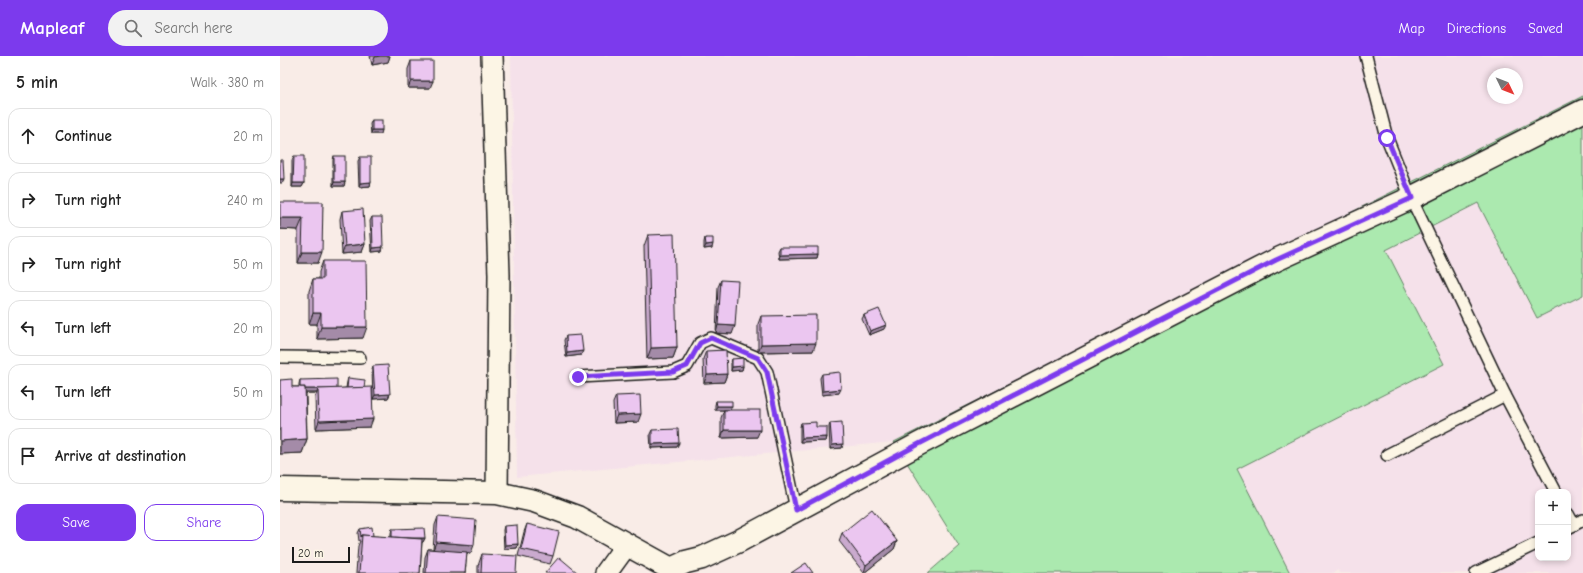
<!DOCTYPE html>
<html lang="en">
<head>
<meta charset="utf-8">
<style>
	:root { --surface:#fff; --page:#f2f2f2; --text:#222; --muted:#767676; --line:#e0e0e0; --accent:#7c3aed }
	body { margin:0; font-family:"Comic Neue",sans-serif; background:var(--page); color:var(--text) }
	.controls { position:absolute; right:12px; bottom:12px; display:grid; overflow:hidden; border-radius:8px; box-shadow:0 2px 6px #0003 }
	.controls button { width:36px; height:36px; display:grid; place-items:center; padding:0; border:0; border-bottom:1px solid var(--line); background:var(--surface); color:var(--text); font:20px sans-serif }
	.compass { position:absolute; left:1207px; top:12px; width:36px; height:36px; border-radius:50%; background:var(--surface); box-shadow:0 2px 6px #0003; rotate:133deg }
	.scale { position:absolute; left:12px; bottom:10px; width:58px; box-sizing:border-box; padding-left:4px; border:2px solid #1c1c1c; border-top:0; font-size:11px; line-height:14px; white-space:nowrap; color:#1c1c1c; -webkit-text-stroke:3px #fcf5e5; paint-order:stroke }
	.stop { position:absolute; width:12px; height:12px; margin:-9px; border:3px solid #7c3aed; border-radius:50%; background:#fff }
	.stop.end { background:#7c3aed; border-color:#fff; box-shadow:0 1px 4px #0008 }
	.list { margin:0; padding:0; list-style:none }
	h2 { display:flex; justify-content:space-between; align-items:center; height:52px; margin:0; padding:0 16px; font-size:17px }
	h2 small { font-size:13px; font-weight:400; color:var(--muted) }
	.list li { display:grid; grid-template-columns:26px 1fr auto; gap:12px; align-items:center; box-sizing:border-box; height:56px; margin:0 8px 8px; padding:0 8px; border:1px solid var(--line); border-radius:12px }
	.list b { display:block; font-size:15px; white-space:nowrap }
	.list em { font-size:13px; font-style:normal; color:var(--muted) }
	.actions { display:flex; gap:8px; padding:12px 16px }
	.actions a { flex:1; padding:9px 0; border:1px solid var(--accent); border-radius:12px; text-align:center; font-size:14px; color:var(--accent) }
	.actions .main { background:var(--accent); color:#fff }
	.icon { flex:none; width:22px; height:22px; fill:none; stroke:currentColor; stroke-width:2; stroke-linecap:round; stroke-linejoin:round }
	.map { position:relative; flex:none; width:1303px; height:517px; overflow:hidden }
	header { display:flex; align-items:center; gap:24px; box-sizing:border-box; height:56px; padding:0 20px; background:var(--accent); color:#fff }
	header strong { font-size:19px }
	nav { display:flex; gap:22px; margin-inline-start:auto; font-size:14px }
	.search { width:280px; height:36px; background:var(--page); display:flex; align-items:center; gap:10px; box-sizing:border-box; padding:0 14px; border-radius:22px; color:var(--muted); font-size:15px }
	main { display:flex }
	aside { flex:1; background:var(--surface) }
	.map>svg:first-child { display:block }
</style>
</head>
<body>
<header>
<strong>Mapleaf</strong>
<div class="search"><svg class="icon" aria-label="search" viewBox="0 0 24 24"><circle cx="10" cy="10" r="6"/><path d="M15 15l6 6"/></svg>Search here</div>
<nav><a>Map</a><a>Directions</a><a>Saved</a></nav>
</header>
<main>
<aside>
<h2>5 min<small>Walk · 380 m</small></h2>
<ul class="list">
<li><svg class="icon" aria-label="ahead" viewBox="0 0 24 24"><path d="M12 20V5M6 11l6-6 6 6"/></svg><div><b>Continue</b></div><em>20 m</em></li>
<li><svg class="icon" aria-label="right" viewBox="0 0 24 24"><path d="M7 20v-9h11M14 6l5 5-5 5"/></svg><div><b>Turn right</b></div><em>240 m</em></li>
<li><svg class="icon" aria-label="right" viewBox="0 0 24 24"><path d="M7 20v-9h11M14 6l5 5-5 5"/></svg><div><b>Turn right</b></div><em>50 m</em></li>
<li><svg class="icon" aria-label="left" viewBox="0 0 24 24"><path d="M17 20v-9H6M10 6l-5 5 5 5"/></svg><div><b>Turn left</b></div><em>20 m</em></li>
<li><svg class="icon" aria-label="left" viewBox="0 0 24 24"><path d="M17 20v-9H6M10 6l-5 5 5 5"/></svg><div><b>Turn left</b></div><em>50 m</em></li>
<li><svg class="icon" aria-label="arrive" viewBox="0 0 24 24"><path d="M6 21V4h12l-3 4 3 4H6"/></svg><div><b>Arrive at destination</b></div></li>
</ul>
<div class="actions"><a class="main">Save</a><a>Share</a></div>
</aside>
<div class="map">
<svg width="1303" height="517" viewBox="0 0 1303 517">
	<rect width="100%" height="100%" fill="#f9ece7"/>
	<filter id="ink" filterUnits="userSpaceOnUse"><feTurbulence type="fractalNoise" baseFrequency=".025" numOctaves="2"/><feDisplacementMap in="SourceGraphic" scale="8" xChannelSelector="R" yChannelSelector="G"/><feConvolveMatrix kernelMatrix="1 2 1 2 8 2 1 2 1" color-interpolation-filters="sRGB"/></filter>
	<g filter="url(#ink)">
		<g fill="#f5e1ea" fill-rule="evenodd">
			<path d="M231 0H1303V40L614 386 237 421ZM1213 18H1237V42H1213Z"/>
			<path d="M1198 147 1256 262 1303 239V517H1059L1058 514 1053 517H1010L957 413 1164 308 1106 194ZM1258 436H1288V502H1258Z"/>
		</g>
		<path fill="#abe9af" stroke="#648266" d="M1303 40V239L1257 262 1198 147 1106 194 1164 308 957 413 1010 517H648L679 490 614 386Z"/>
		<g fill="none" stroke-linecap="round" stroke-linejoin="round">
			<defs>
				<g id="service">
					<path d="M1086 0 1107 82 1131 142 1225 339 1276 436"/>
					<path d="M0 301 80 302"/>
					<path d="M298 321 393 316 407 310 420 287 431 282 478 302 487 316 516 453"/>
					<path d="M1107 399 1225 339"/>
					<path d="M1288 458 1294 469"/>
					<path d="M1288 472 1303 464"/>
					<path d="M1196 517 1258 487"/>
				</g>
				<g id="minor">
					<path d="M212 0 219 219 217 437"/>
					<path d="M326 517 347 488"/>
				</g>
				<path id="tertiary" d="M0 433 217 437 254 445 297 461 391 513 406 506 422 502 459 485 639 388 996 204 1131 142 1303 55"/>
			</defs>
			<use href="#service" stroke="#1c1c1c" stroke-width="14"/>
			<use href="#minor" stroke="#1c1c1c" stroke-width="24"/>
			<use href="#tertiary" stroke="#1c1c1c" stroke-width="25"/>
			<use href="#service" stroke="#fcf5e5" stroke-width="11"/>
			<use href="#minor" stroke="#fcf5e5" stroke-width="21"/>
			<use href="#tertiary" stroke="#fcf5e5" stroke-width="22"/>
		</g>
		<g fill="#caaace" stroke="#1c1c1c">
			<path d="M90 0H110L108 6 92 9Z"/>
			<path d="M131 5 150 32H128V13Z"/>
			<path d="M92 64 101 78H91L90 68Z"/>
			<path d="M14 100 24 127 22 131H12V104Z"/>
			<path d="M54 100 65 126 64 130H53V104Z"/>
			<path d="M80 101 91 126 90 130 79 131 78 105Z"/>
			<path d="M43 146 38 207H18V174L0 173Z"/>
			<path d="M62 155 85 188 82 196 62 198 60 163Z"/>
			<path d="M92 161 102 195 92 196 90 165Z"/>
			<path d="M368 179 397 291 393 302 367 303 364 190Z"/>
			<path d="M425 182 432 192 424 193V186Z"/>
			<path d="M500 191 538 198 537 202 499 203 498 195Z"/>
			<path d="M43 205 83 282 37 283V268H29V235L33 223H39V216Z"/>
			<path d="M441 224 452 278 436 277 438 231Z"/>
			<path d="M584 259 604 273 589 279 582 263Z"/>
			<path d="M481 260 533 295 478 296V268Z"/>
			<path d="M286 280 301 299 286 301 284 284Z"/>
			<path d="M426 295 447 318 444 326 424 327 423 303Z"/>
			<path d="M452 303 463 310 462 314 451 315V307Z"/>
			<path d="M93 310 110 338 108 342 93 343 92 314Z"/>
			<path d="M542 318 559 337 542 339 540 322Z"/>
			<path d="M68 322 84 332 90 371 36 373 35 341 37 337H26L27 383 22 397 0 398V324L12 331H19V328L20 324 57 333 66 332 67 326Z"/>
			<path d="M336 340 358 366 334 367 333 347Z"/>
			<path d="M436 345 450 354H435V349Z"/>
			<path d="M444 354 477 381 441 382V362Z"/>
			<path d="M521 367 536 371 547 381 546 385 520 386V371Z"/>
			<path d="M550 367 562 392 550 393 549 371Z"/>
			<path d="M372 374 397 391 371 392 370 378Z"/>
			<path d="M158 461 191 497H187L185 517H144L145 501 148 493H153L155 469Z"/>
			<path d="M247 468 273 500 270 508 238 500 244 476Z"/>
			<path d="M224 470 238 488 237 492 224 493 223 474Z"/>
			<path d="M80 473 93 480 111 481V477L112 473 145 482 143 486H142L140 517H76L78 490 80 485H79L78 477Z"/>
			<path d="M562 477 617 485 614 493 584 517 559 485Z"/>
			<path d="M202 498 236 517H198V510Z"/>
		</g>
		<g fill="#a48ba8" stroke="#1c1c1c">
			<path d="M100 0H110L108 6 92 9 95 1Z"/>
			<path d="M131 25H153L150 32H128Z"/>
			<path d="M92 74H102L101 78H91Z"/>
			<path d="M0 123H4L2 127H0Z"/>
			<path d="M54 126H65L64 130H53Z"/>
			<path d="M91 126 90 130 79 131 80 127Z"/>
			<path d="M13 127H24L22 131H12Z"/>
			<path d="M0 162H23L18 174 0 173Z"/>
			<path d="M85 188 82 196 62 198 65 190Z"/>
			<path d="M433 188 432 192 424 193 426 189Z"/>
			<path d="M103 191 102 195 92 196 93 192Z"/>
			<path d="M22 196H42L38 207H18Z"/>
			<path d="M538 198 537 202 499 203 500 199Z"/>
			<path d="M33 257H41L37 268H29Z"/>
			<path d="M438 269 455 270 452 278 436 277Z"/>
			<path d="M606 269 604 273 589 279 590 275Z"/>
			<path d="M41 271H87L83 282 37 283Z"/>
			<path d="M536 287 533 295 478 296 481 288Z"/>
			<path d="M397 291 393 302 367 303 371 292Z"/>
			<path d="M303 295 301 299 286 301 287 297Z"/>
			<path d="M463 310 462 314 451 315 452 311Z"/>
			<path d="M447 318 444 326 424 327 427 319Z"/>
			<path d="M20 333H57H38L37 337H19Z"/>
			<path d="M561 333 559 337 542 339 543 335Z"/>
			<path d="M110 338 108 342 93 343 95 339Z"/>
			<path d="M437 350H452L450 354H435Z"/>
			<path d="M361 358 358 366 334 367 337 359Z"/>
			<path d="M93 363 90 371 36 373 39 365Z"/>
			<path d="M444 374H480L477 381 441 382Z"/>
			<path d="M547 381 546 385 520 386 522 382Z"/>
			<path d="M27 383 22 397 0 398V385Z"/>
			<path d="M399 387 397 391 371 392 372 388Z"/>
			<path d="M563 388 562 392 550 393 552 389Z"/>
			<path d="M145 482 143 486 111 488 112 483Z"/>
			<path d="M617 485 614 493 584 517 586 509Z"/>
			<path d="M156 486 194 489 191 497 153 494Z"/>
			<path d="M238 488 237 492 224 493 225 489Z"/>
		</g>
		<g fill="#ebc6f0" stroke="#1c1c1c">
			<rect x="131" y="5" width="22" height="20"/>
			<rect x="92" y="64" width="10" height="10"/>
			<path d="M14 100H24V127H13Z"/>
			<rect x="54" y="100" width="11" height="26"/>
			<path d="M80 101H91V126L80 127Z"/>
			<path d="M0 104H3L4 123H0Z"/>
			<path d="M0 146H43L42 196H22L23 162H0Z"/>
			<path d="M83 153 85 188 65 190 62 155Z"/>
			<path d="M92 161H102L103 191 93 192Z"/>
			<path d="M394 178 397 291 371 292 368 179Z"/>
			<path d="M425 182H433V188L426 189Z"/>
			<path d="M500 191H538V198L500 199Z"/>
			<path d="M43 205H86L87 271H41V257H33V223H43Z"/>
			<path d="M441 224 458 225 455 270 438 269Z"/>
			<path d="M599 253 606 269 590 275 584 259Z"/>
			<path d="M536 259V287L481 288V260Z"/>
			<path d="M301 279 303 295 287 297 286 280Z"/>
			<path d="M446 294 447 318 427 319 426 295Z"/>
			<path d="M463 302V310L452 311V303Z"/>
			<path d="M108 309 110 338 95 339 93 310Z"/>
			<path d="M560 316 561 333 543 335 542 318Z"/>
			<path d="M68 322 85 324 84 332H67Z"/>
			<path d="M12 323V331H25L27 383 0 385V324Z"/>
			<path d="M57 323V333H25V331H20V324Z"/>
			<path d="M92 331 93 363 39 365 38 333Z"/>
			<path d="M360 339 361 358 337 359 336 340Z"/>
			<path d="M436 345H452V350H437Z"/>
			<rect x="444" y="354" width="36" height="20"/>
			<path d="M536 366V371H547V381L522 382 521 367Z"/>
			<path d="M562 366 563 388 552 389 550 367Z"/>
			<path d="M398 373 399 387 372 388V374Z"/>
			<path d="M592 453 617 485 586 509 562 477Z"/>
			<path d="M158 461 196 464 194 489 156 486Z"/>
			<path d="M247 468 279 476 273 500 241 493Z"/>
			<path d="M237 469 238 488 225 489 224 470Z"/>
			<path d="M92 471 93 480 82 479 81 481 80 473Z"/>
			<path d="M144 472 145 482H132L112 481V473Z"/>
			<path d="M82 479 142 483 140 517H79Z"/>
			<path d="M148 493 187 496 185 517H146Z"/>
			<path d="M202 498 237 500 236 517H201Z"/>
			<path d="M279 501 298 517H265Z"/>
			<path d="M526 507 533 517H511Z"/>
		</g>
	</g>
	<g fill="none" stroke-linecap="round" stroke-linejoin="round" filter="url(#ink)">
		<path stroke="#7c3aed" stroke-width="5" d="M298 321 393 316 407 310 420 287 431 282 478 302 487 316 516 454 639 388 996 204 1132 142 1107 82"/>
	</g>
</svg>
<div class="controls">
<button>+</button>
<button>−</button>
</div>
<svg class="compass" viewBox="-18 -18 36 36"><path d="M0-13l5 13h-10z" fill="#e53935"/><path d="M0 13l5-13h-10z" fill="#767676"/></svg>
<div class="scale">20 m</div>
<div class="stop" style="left:1107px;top:82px"></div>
<div class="stop end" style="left:298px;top:321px"></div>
</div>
</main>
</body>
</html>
